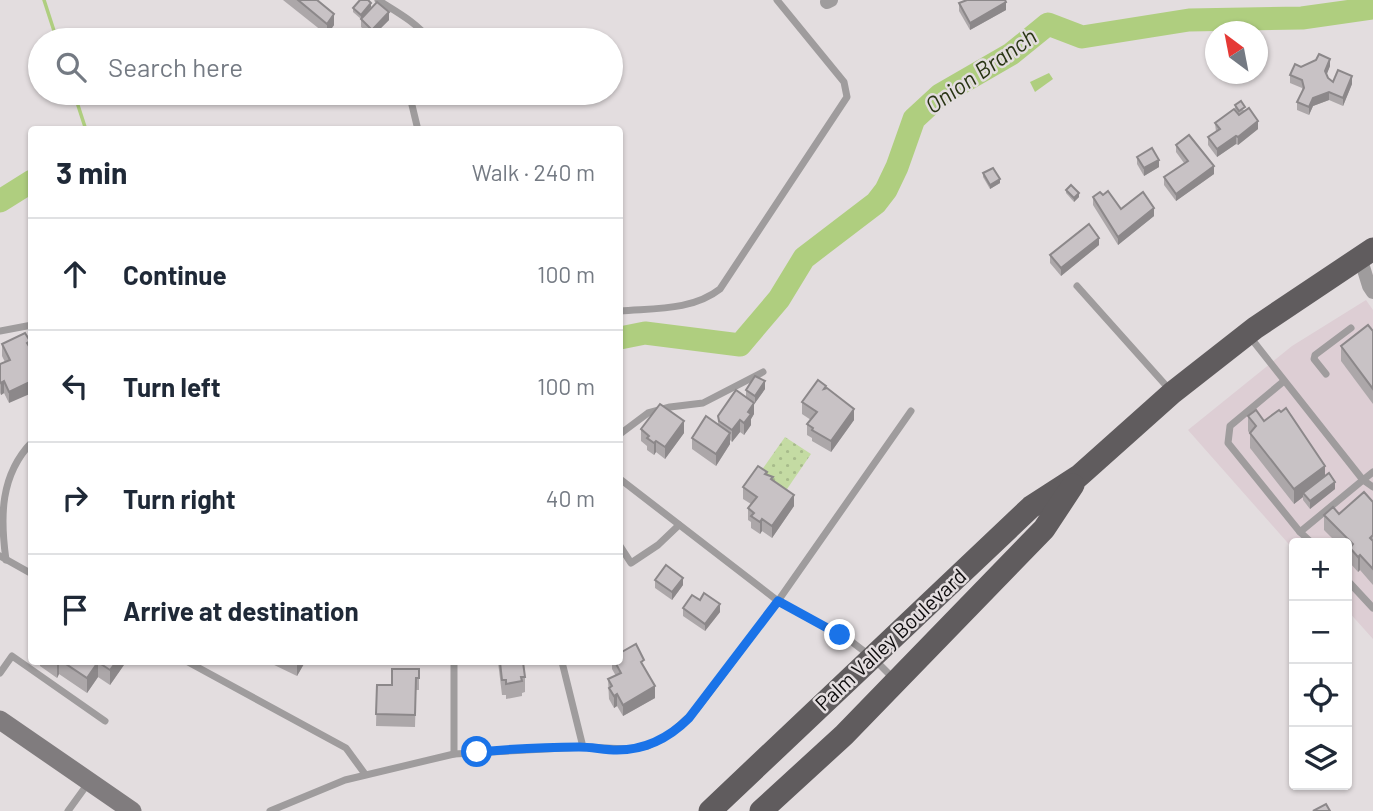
<!DOCTYPE html>
<html lang="en">
<head>
<meta charset="utf-8">
<style>
	:root { --surface:#fff; --page:#f2f2f3; --text:#1f2937; --muted:#747a83; --line:#e0e1e3 }
	body { margin:0; font-family:Barlow,sans-serif; background:var(--page); color:var(--text) }
	.controls { position:absolute; right:21px; bottom:21px; display:grid; overflow:hidden; border-radius:7px; box-shadow:0 2px 5px #0004 }
	.controls button { width:63px; height:63px; display:grid; place-items:center; padding:0; border:0; border-bottom:2px solid var(--line); background:var(--surface); color:var(--text); font:35px sans-serif }
	.compass { position:absolute; left:1205px; top:21px; width:63px; height:63px; border-radius:50%; background:var(--surface); box-shadow:0 2px 5px #0004; rotate:328deg }
	.stop { position:absolute; width:21px; height:21px; margin:-16px; border:5px solid #1a73e8; border-radius:50%; background:#fff }
	.stop.end { background:#1a73e8; border-color:#fff; box-shadow:0 2px 7px #0008 }
	.list { margin:0; padding:0; list-style:none }
	h2 { display:flex; justify-content:space-between; align-items:center; height:91px; margin:0; padding:0 28px; font-size:30px }
	h2 small { font-size:23px; font-weight:400; color:var(--muted) }
	.list li { display:grid; grid-template-columns:46px 1fr auto; gap:21px; align-items:center; box-sizing:border-box; height:112px; padding:0 28px; border-top:2px solid var(--line) }
	.list b { display:block; font-size:26px; white-space:nowrap }
	.list em { font-size:23px; font-style:normal; color:var(--muted) }
	.icon { flex:none; width:38px; height:38px; fill:none; stroke:currentColor; stroke-width:2; stroke-linecap:round; stroke-linejoin:round }
	.map { position:relative; flex:none; width:1373px; height:811px; overflow:hidden }
	.search { position:absolute; background:var(--surface); box-shadow:0 2px 5px #0004; left:28px; top:28px; width:595px; height:77px; display:flex; align-items:center; gap:18px; box-sizing:border-box; padding:0 24px; border-radius:38px; color:var(--muted); font-size:26px }
	.panel { position:absolute; background:var(--surface); box-shadow:0 2px 5px #0004; left:28px; top:126px; width:595px; height:539px; border-radius:7px }
	.map>svg:first-child { display:block }
</style>
</head>
<body>
<div class="map">
<svg width="1373" height="811" viewBox="0 0 1373 811">
	<defs>
		<pattern id="park-dots" width="8" height="8" patternUnits="userSpaceOnUse" patternTransform="scale(1.75)"><rect width="8" height="8" fill="#c4dba3"/><path d="M2 2h.1M6 6h.1" fill="none" stroke="#a7bb8b" stroke-width="1.8" stroke-linecap="round"/></pattern>
	</defs>
	<rect width="100%" height="100%" fill="#e3dddf"/>
	<path fill="#ddced4" d="M1366 300 1373 310V639L1347 610V543H1294V550L1188 430 1292 346Z"/>
	<path fill="url(#park-dots)" d="M785 437 811 454 785 492 759 474Z"/>
	<path fill="#afce7f" d="M1049 73 1053 79 1035 92 1030 82Z"/>
	<g fill="none" stroke-linecap="round" stroke-linejoin="round">
		<g stroke="#afce7f" stroke-width="3.5">
			<path d="M44 0 57 40"/>
			<path d="M74 93 86 130"/>
		</g>
		<g stroke="#afce7f" stroke-width="23">
			<path d="M0 201 32 181"/>
			<path d="M620 338 645 333 740 345 779 299 804 258 876 203 886 190 897 167 914 119 940 95 1011 54 1048 24 1082 37 1189 20 1302 18 1373 8"/>
		</g>
		<g stroke="#9f9c9d" stroke-width="7">
			<path d="M378 0C397 12 416 22 430 40"/>
			<path d="M417 93 411 101 418 130"/>
			<path d="M1077 286 1170 390"/>
			<path d="M620 311C653 308 692 311 720 289L847 97 844 82 777 0"/>
			<path d="M0 331 32 325"/>
			<path d="M1250 337 1363 480 1373 472"/>
			<path d="M1326 374 1314 359 1315 355 1351 328"/>
			<path d="M1284 381 1230 426 1228 443 1300 532 1312 543"/>
			<path d="M620 434 648 413 670 407 703 403 763 372"/>
			<path d="M620 479 778 601 852 642 873 658 893 678"/>
			<path d="M1300 532 1363 480 1373 487"/>
			<path d="M620 546 631 563 658 545 679 525"/>
			<path d="M0 556 32 574"/>
			<path d="M6 560C0 517 0 475 32 442"/>
			<path d="M1347 580 1373 608"/>
			<path d="M188 662 346 748 365 774"/>
			<path d="M562 662 583 747"/>
			<path d="M0 673 12 656 105 721"/>
			<path d="M454 754V662"/>
			<path d="M68 811 89 782"/>
			<path d="M270 811 345 780 454 754 583 747 628 749 648 746 670 734 697 709 778 601 911 411"/>
		</g>
		<g stroke="#9f9c9d" stroke-width="14">
			<path d="M827 2 831 0"/>
			<path d="M1360 257 1369 286 1373 292"/>
		</g>
		<path stroke="#807c7e" stroke-width="19" d="M0 720 132 811"/>
		<g stroke="#605c5e" stroke-width="23">
			<path d="M710 811 1031 507 1079 476 1172 393 1255 328 1373 249"/>
			<path d="M761 811 844 735 1044 529 1073 485"/>
		</g>
	</g>
	<g fill="#aca7a9">
		<path d="M283 0H317L334 25 327 35Z"/>
		<path d="M959 3 1006 10 970 30 959 11Z"/>
		<path d="M371 7 361 19 353 12V8Z"/>
		<path d="M361 19 389 20 372 37 361 27Z"/>
		<path d="M1330 66 1326 75 1328 78 1333 82 1352 84 1343 106 1329 100 1313 106 1309 115 1297 110V102L1303 91 1302 88 1290 83V75L1301 67Z"/>
		<path d="M1235 105 1245 111 1258 129 1238 145 1236 144 1217 157 1208 145V137L1216 132 1215 123 1239 115 1235 109Z"/>
		<path d="M1176 145 1214 174 1176 201 1164 185V177L1184 163 1176 152Z"/>
		<path d="M1137 157 1159 167 1144 176 1137 164Z"/>
		<path d="M983 173 1000 183 990 189 983 177Z"/>
		<path d="M1066 190 1079 197 1074 202 1066 193Z"/>
		<path d="M1103 195 1121 209 1154 216 1118 245 1093 205V197Z"/>
		<path d="M1099 245 1061 276 1050 263V255Z"/>
		<path d="M1373 331V404L1341 361V346Z"/>
		<path d="M25 333 9 403 4 393 1 395 0 393V364L5 362 2 356V344Z"/>
		<path d="M826 388 854 420 831 452 812 441V438L807 435V424L811 420 802 414V402Z"/>
		<path d="M765 389 755 403 752 401 754 414 751 419V425L744 435 740 432 732 442 730 440V444L716 466 692 449V438L718 425V416L746 397V390Z"/>
		<path d="M1248 416 1264 421 1325 476 1335 489 1310 509 1303 500V497L1294 504 1250 448V434L1248 431Z"/>
		<path d="M641 429 684 433 665 459 656 452 654 455 647 450V446L641 441Z"/>
		<path d="M767 475 773 480 794 506 772 538 762 531 760 534 751 528V522L748 520V508L751 504 743 499V487Z"/>
		<path d="M1373 502V585L1360 570 1358 572 1350 563V556L1347 553V543H1337L1324 530V515L1339 514Z"/>
		<path d="M655 580 683 585 672 600 655 588Z"/>
		<path d="M683 608 720 612 705 631 683 616Z"/>
		<path d="M40 662H126L110 685 98 677 87 693 59 674 57 678 40 666Z"/>
		<path d="M268 662H305L297 676Z"/>
		<path d="M498 662H523L525 677V692L522 693V696L506 699V695H502Z"/>
		<path d="M612 662H620L644 667 655 698 623 716 617 706 614 708 609 699 608 679 616 676 612 669Z"/>
		<path d="M419 669V690H416L415 727 376 726 377 685H392Z"/>
	</g>
	<g fill="#8c888a">
		<path d="M1006 2V10L970 30V23Z"/>
		<path d="M371 3V7L361 19V15Z"/>
		<path d="M389 12V20L372 37V30Z"/>
		<path d="M334 14V25L327 35V24Z"/>
		<path d="M1330 59V66L1325 79V71Z"/>
		<path d="M1352 76V84L1343 106V98Z"/>
		<path d="M1329 92V100L1313 106 1309 115V107L1313 98Z"/>
		<path d="M1258 121V129L1238 145V137Z"/>
		<path d="M1236 136V144L1217 157V149Z"/>
		<path d="M1159 160V167L1144 176V168Z"/>
		<path d="M1214 166V174L1176 201V194Z"/>
		<path d="M1000 179V183L990 189V185Z"/>
		<path d="M1079 193V197L1074 202V198Z"/>
		<path d="M1154 208V216L1118 245V237Z"/>
		<path d="M1099 238V245L1061 276V268Z"/>
		<path d="M4 381V393L1 395V383Z"/>
		<path d="M32 381V393L9 403V392Z"/>
		<path d="M765 381V389L755 403V396Z"/>
		<path d="M754 403V414L751 419V425L744 435V423L748 412Z"/>
		<path d="M854 409V420L831 452V441Z"/>
		<path d="M740 420V432L732 442V430Z"/>
		<path d="M684 421V433L665 459V447Z"/>
		<path d="M730 433V444L716 466V454Z"/>
		<path d="M656 441V452L654 455V443Z"/>
		<path d="M1325 466V481L1303 493V497L1294 504V489Z"/>
		<path d="M1335 482V489L1310 509V501Z"/>
		<path d="M794 495V506L772 538V526Z"/>
		<path d="M762 519V531L760 534V522Z"/>
		<path d="M1360 555V570L1358 572V557Z"/>
		<path d="M683 578V585L672 600V592Z"/>
		<path d="M720 604V612L705 631V624Z"/>
		<path d="M57 662H59V674L57 678Z"/>
		<path d="M98 662V677L87 693V678Z"/>
		<path d="M116 662H126L110 685V670Z"/>
		<path d="M299 662H305L297 676V665Z"/>
		<path d="M655 686V698L623 716V705Z"/>
		<path d="M617 694V706L614 708V696Z"/>
	</g>
	<g fill="#c8c2c5" stroke="#8c888a" stroke-width="2">
		<path d="M298 0H317L334 14 327 24Z"/>
		<path d="M360 0H368L371 3 361 15 353 8Z"/>
		<path d="M967 0H1005L1006 2 970 23 959 3Z"/>
		<path d="M377 2 389 12 372 30 361 19Z"/>
		<path d="M1319 54 1330 59 1325 71 1328 78 1333 82 1338 70 1352 76 1343 98 1329 92 1313 98 1309 107 1297 102 1304 88 1302 80 1290 75 1295 64 1301 67 1316 60Z"/>
		<path d="M1241 101 1245 107 1239 111 1235 105Z"/>
		<path d="M1249 108 1258 121 1238 137 1236 136 1217 149 1208 137 1220 129 1215 123 1234 109 1239 115Z"/>
		<path d="M1189 135 1214 166 1176 194 1164 177 1188 161 1176 145Z"/>
		<path d="M1152 148 1159 160 1144 168 1137 157Z"/>
		<path d="M993 168 1000 179 990 185 983 173Z"/>
		<path d="M1071 185 1079 193 1074 198 1066 190Z"/>
		<path d="M1108 191 1121 209 1143 192 1154 208 1118 237 1093 197 1100 192 1103 195Z"/>
		<path d="M1089 224 1099 238 1061 268 1050 255Z"/>
		<path d="M1368 325 1373 331V389L1341 346Z"/>
		<path d="M25 333 30 341 27 343 32 351V381L9 392 4 381 1 383 0 381V364L10 360 2 344Z"/>
		<path d="M755 376 765 381 755 396 746 390Z"/>
		<path d="M818 380 826 386 824 389 827 388 854 409 831 441 812 430 813 428 807 424 817 412 802 402Z"/>
		<path d="M736 390 754 403 748 412 751 414 744 423 740 420 732 430 719 421 718 416Z"/>
		<path d="M660 404 684 421 665 447 656 441 654 443 647 438 649 436 641 429Z"/>
		<path d="M1286 408 1325 466 1294 489 1250 433 1256 426 1248 416 1256 410 1264 421 1279 410 1281 412Z"/>
		<path d="M706 416 730 433 716 454 692 438Z"/>
		<path d="M758 466 767 472 765 474 773 477 771 479 794 495 772 526 762 519 760 522 751 516 754 513 748 508 757 497 743 487Z"/>
		<path d="M1329 473 1335 482 1310 501 1303 493Z"/>
		<path d="M1364 492 1373 502V535L1370 538 1373 541V569L1360 555 1358 557 1350 548 1353 544 1324 515 1333 507 1339 514Z"/>
		<path d="M666 565 683 578 672 592 655 580Z"/>
		<path d="M704 593 720 604 705 624 683 608 692 595 700 600Z"/>
		<path d="M636 644 644 660 641 662 655 686 623 705 617 694 614 696 609 688 612 686 608 679 621 673 615 662H620V653Z"/>
		<path d="M63 662H98L87 678Z"/>
		<path d="M98 662H116L110 670Z"/>
		<path d="M500 662H523L525 677H521L522 681 506 684V680H502Z"/>
		<path d="M392 669H419V678H416L415 715 376 714 377 685H392Z"/>
		<path d="M1326 804 1330 811H1313Z"/>
	</g>
	<g fill="none" stroke-linecap="round" stroke-linejoin="round">
		<path stroke="#1a73e8" stroke-width="9" d="M477 752C511 749 545 747 579 747 592 747 604 750 617 750 646 750 669 738 689 718L778 601 840 635"/>
	</g>
	<g text-anchor="middle" stroke-width="5" stroke-linejoin="round" paint-order="stroke">
		<g font-size="21" fill="#0d0b0c" stroke="#e3dddf">
			<text transform="translate(891 640) rotate(-43)" y="7">Palm Valley Boulevard</text>
		</g>
		<g font-size="23" font-style="italic" fill="#293514" stroke="#e3dddf">
			<text transform="translate(981 71) rotate(-35)" y="8">Onion Branch</text>
		</g>
	</g>
</svg>
<div class="controls">
<button>+</button>
<button>−</button>
<button><svg class="icon" aria-label="locate" viewBox="0 0 24 24"><circle cx="12" cy="12" r="6"/><path d="M12 2v4M12 18v4M2 12h4M18 12h4"/></svg></button>
<button><svg class="icon" aria-label="layers" viewBox="0 0 24 24"><path d="M12 4l9 5-9 5-9-5zM3 14l9 5 9-5"/></svg></button>
</div>
<svg class="compass" viewBox="-18 -18 36 36"><path d="M0-13l5 13h-10z" fill="#e53935"/><path d="M0 13l5-13h-10z" fill="#747a83"/></svg>
<div class="stop" style="left:477px;top:752px"></div>
<div class="stop end" style="left:840px;top:635px"></div>
<div class="search"><svg class="icon" aria-label="search" viewBox="0 0 24 24"><circle cx="10" cy="10" r="6"/><path d="M15 15l6 6"/></svg>Search here</div>
<section class="panel">
<h2>3 min<small>Walk · 240 m</small></h2>
<ul class="list">
<li><svg class="icon" aria-label="ahead" viewBox="0 0 24 24"><path d="M12 20V5M6 11l6-6 6 6"/></svg><div><b>Continue</b></div><em>100 m</em></li>
<li><svg class="icon" aria-label="left" viewBox="0 0 24 24"><path d="M17 20v-9H6M10 6l-5 5 5 5"/></svg><div><b>Turn left</b></div><em>100 m</em></li>
<li><svg class="icon" aria-label="right" viewBox="0 0 24 24"><path d="M7 20v-9h11M14 6l5 5-5 5"/></svg><div><b>Turn right</b></div><em>40 m</em></li>
<li><svg class="icon" aria-label="arrive" viewBox="0 0 24 24"><path d="M6 21V4h12l-3 4 3 4H6"/></svg><div><b>Arrive at destination</b></div></li>
</ul>
</section>
</div>
</body>
</html>
